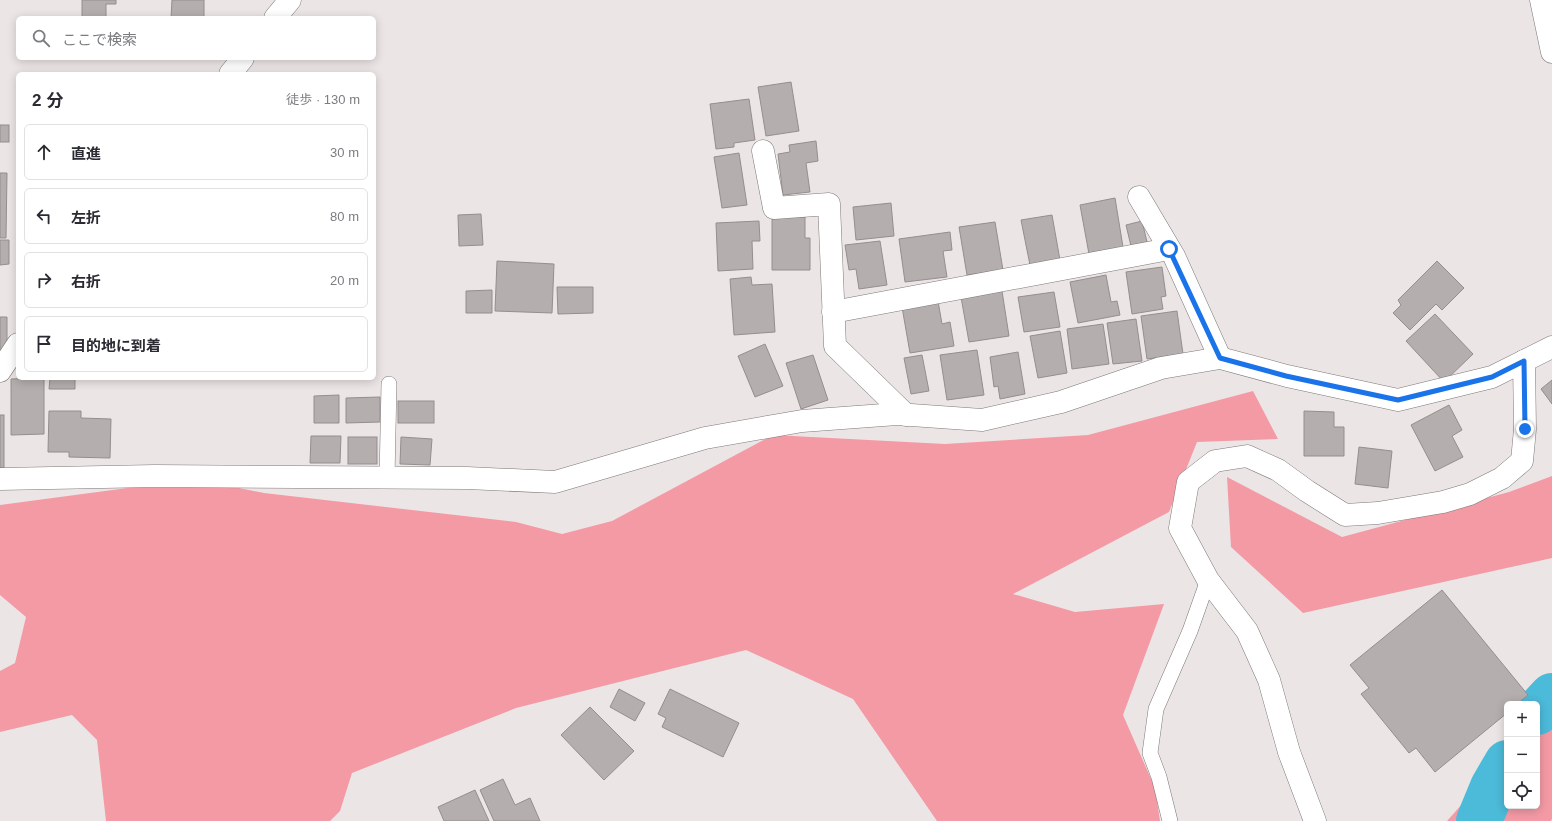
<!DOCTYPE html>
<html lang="ja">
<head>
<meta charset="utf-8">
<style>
	:root { --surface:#fff; --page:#f2f2f3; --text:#2b2b33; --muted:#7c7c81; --line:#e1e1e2 }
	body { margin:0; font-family:Helvetica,"Noto Sans JP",sans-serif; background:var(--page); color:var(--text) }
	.controls { position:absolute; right:12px; bottom:12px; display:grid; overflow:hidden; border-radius:6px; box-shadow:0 2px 10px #0003 }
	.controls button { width:36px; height:36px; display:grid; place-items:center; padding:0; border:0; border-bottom:1px solid var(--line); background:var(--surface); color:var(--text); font:20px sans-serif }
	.stop { position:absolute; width:12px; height:12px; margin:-9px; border:3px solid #1a73e8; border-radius:50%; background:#fff }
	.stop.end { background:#1a73e8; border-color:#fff; box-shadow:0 1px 4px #0008 }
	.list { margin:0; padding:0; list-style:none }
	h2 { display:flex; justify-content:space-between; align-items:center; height:52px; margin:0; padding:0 16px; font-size:17px }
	h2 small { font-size:13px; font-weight:400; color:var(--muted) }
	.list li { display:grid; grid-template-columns:26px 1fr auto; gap:12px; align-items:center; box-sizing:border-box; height:56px; margin:0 8px 8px; padding:0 8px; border:1px solid var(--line); border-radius:6px }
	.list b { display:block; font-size:15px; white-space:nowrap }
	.list em { font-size:13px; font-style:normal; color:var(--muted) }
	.icon { flex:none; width:22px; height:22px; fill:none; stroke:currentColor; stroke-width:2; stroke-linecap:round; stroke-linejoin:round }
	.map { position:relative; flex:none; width:1552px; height:821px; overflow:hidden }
	.search { position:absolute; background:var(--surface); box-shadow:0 2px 10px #0003; left:16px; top:16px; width:360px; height:44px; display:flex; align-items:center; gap:10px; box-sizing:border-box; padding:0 14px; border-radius:6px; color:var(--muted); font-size:15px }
	.panel { position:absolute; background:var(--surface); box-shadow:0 2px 10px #0003; left:16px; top:72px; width:360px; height:308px; border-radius:6px }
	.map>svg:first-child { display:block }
</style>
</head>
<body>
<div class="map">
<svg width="1552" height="821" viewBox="0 0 1552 821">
	<rect width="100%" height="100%" fill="#ece5e6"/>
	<g fill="#f39aa5">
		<path d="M1253 391 1278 439 1197 442 1169 512 1013 594 1075 612 1164 604 1123 715 1155 788 1160 821H937L853 699 746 650 516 708 352 773 340 811 330 821H106L97 740 72 715 0 732V671L15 663 26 617 0 595V505L195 479 264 493 516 522 562 534 612 521 773 435 945 444 1088 435Z"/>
		<path d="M1552 476V558L1303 613 1231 547 1227 477 1342 537 1509 492Z"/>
		<path d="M1552 720V819L1551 821H1447L1471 794 1507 761V806H1537V734Z"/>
	</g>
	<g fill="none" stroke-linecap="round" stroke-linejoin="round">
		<g stroke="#4cbad9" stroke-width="46">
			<path d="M1537 712 1552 696"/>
			<path d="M1479 821 1493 787 1507 763"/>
		</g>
	</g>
	<g fill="#b4aeae" stroke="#948e8f">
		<path d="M82 0H116V4H106V18H82Z"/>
		<path d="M172 0H204V18H171Z"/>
		<path d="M791 82 799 131 766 136 758 87Z"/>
		<path d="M749 99 755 140 734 143V147L716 149 710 104Z"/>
		<rect x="0" y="125" width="9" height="17"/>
		<path d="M816 141 818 161 806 163 810 192 783 195 778 154 790 152 789 145Z"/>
		<path d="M739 153 747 205 722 208 714 157Z"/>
		<path d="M0 173H7L6 238H0Z"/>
		<path d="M1115 198 1123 247 1089 254 1080 205Z"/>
		<path d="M891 203 894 236 856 240 853 207Z"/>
		<path d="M481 214 483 245 459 246 458 215Z"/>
		<path d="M1052 215 1060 260 1030 265 1021 220Z"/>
		<path d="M772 217H805V238H810V270H772Z"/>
		<path d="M759 221 760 241H752L753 269 718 271 716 223Z"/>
		<path d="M1142 221 1147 242 1131 246 1126 225Z"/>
		<path d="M995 222 1003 270 967 275 959 227Z"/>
		<path d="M950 232 952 250 943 251 947 277 905 282 899 239Z"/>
		<path d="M0 240H9V264L0 265Z"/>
		<path d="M880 241 887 285 859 289 856 269 849 270 845 245Z"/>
		<path d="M497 261 554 264 552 313 495 311Z"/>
		<path d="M1437 261 1464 288 1442 310 1436 304 1410 330 1393 313 1401 305 1398 300Z"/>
		<path d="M1162 267 1166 296 1161 297 1163 309 1132 314 1126 272Z"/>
		<path d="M1106 275 1111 302 1117 301 1120 315 1078 323 1070 282Z"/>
		<path d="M751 277 752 285 772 284 775 332 734 335 730 279Z"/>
		<path d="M557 287H593V313L558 314Z"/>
		<path d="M492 290V313H466V291Z"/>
		<path d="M1002 291 1009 336 969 342 961 297Z"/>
		<path d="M1054 292 1060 327 1024 332 1018 297Z"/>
		<path d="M938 301 942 324 950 322 954 346 910 353 902 307Z"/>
		<path d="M1177 311 1183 354 1147 359 1141 316Z"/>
		<path d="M1435 314 1473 354 1444 382 1406 341Z"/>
		<path d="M0 317H7V347L0 357Z"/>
		<path d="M1136 319 1142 361 1113 364 1107 323Z"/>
		<path d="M1103 324 1109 364 1072 369 1067 329Z"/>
		<path d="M1060 331 1067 373 1038 378 1030 336Z"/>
		<path d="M765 344 783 386 755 397 738 356Z"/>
		<path d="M977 350 984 395 947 400 940 355Z"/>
		<path d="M1018 352 1025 394 1000 399 998 386 994 387 990 357Z"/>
		<path d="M813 355 828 400 801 409 786 363Z"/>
		<path d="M922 355 929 391 911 394 904 358Z"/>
		<path d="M44 378V434L11 435V379Z"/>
		<path d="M50 378H75V389H49Z"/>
		<path d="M1552 380V404L1541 389Z"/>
		<path d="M339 395V423H314V396Z"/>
		<path d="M380 397V422L346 423V398Z"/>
		<rect x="398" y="401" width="36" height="22"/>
		<path d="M1449 405 1462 430 1452 436 1463 457 1435 471 1411 425Z"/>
		<path d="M49 411H81V418L111 419 110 458 69 457V452H48Z"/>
		<path d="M1304 411 1334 412V427H1344V456H1304Z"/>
		<rect x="0" y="415" width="4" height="53"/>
		<path d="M311 436H341L340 463H310Z"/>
		<rect x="348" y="437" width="29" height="27"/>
		<path d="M401 437 432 439 430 465 400 464Z"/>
		<path d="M1359 447 1392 451 1388 488 1355 484Z"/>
		<path d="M1442 590 1528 695 1517 704H1507V713L1435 772 1416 748 1409 753 1361 694 1369 688 1350 665Z"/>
		<path d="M619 689 645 703 635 721 610 707Z"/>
		<path d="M670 689 739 723 723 757 662 727 666 718 658 714Z"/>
		<path d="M590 707 634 751 604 780 561 735Z"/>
		<path d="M503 779 515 805 530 798 540 821H494L480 790Z"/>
		<path d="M475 790 489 821H444L438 807Z"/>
	</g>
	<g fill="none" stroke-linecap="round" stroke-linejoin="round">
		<defs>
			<g id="service">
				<path d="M387 478 389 384"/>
				<path d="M1170 821 1159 777 1150 753 1156 709 1190 631 1208 580"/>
			</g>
			<g id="minor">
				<path d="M1541 0 1552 52"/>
				<path d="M275 18 290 0"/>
				<path d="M230 74 243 58"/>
				<path d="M763 151 774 208 829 204 835 346 906 415"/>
				<path d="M1139 197 1174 256 1220 358"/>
				<path d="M833 312 1169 249"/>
				<path d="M0 371 18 344"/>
				<path d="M0 479 155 476 467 478 555 482 705 438 802 421 897 414 982 420 1061 402 1161 368 1220 358 1287 376 1398 400 1492 377 1552 347"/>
				<path d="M1315 821 1289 752 1269 680 1247 631 1208 580 1180 528 1188 482 1215 461 1247 456 1278 470 1307 491 1345 515 1378 513 1443 502 1470 494 1502 478 1522 461 1525 429 1524 361"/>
			</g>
		</defs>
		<use href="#service" stroke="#7d7878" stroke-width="16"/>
		<use href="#minor" stroke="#7d7878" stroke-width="23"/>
		<use href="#service" stroke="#fff" stroke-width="15"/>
		<use href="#minor" stroke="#fff" stroke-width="22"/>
	</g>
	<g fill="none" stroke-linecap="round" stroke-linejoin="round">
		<path stroke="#1a73e8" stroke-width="5" d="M1169 249 1220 358 1286 376 1398 400 1492 377 1524 361 1525 429"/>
	</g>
</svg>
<div class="controls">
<button>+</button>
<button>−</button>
<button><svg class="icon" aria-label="locate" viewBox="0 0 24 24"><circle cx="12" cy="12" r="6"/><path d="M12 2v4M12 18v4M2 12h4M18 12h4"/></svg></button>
</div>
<div class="stop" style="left:1169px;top:249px"></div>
<div class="stop end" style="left:1525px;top:429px"></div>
<div class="search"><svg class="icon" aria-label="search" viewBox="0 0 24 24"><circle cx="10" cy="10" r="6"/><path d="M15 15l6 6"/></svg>ここで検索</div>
<section class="panel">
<h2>2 分<small>徒歩 · 130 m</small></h2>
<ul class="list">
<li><svg class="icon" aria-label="ahead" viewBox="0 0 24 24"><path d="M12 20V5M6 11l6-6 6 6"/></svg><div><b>直進</b></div><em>30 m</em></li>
<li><svg class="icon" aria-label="left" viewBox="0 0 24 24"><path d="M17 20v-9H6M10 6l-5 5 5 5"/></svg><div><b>左折</b></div><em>80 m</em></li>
<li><svg class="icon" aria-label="right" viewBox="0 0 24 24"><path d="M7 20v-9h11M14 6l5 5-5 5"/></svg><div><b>右折</b></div><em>20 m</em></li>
<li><svg class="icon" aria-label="arrive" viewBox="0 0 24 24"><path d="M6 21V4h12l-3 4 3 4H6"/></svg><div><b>目的地に到着</b></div></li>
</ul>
</section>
</div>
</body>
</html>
